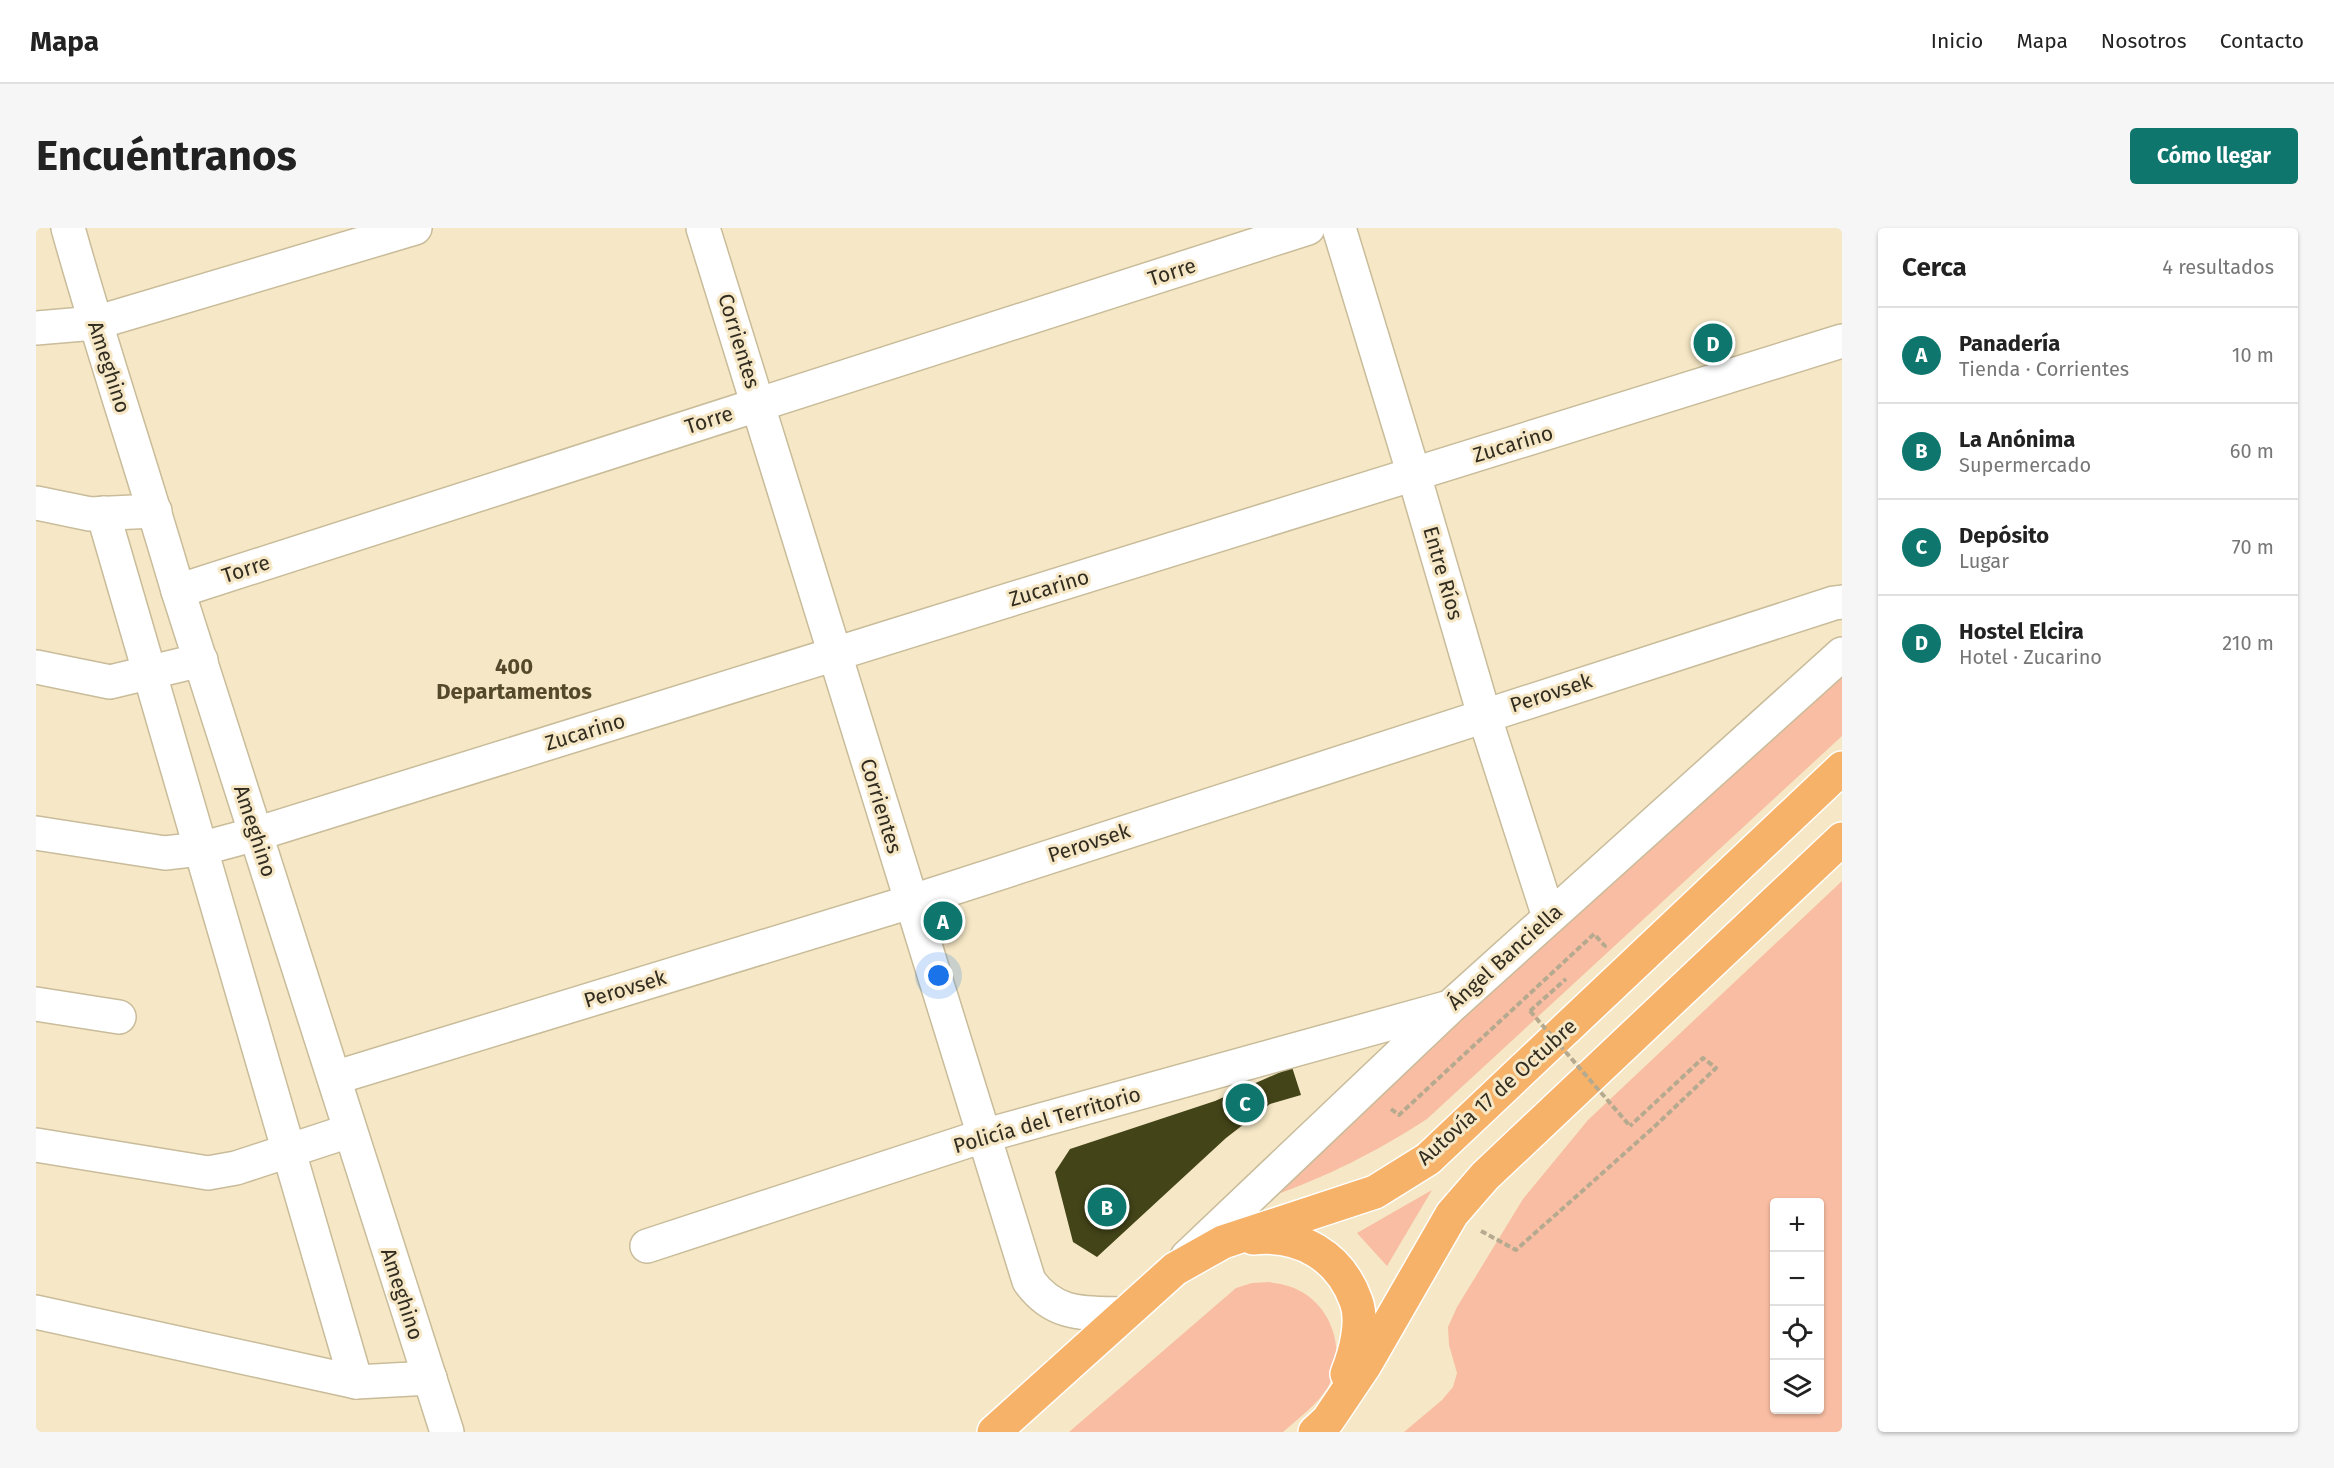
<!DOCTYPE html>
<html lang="es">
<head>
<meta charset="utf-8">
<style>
	:root { --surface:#fff; --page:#f6f6f6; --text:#222; --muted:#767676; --line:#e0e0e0; --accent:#0f766e }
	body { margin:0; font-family:"Fira Sans",sans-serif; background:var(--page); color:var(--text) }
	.controls { position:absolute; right:18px; bottom:18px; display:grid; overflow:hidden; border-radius:6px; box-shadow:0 2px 4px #0004 }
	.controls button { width:54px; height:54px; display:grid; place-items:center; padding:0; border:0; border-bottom:2px solid var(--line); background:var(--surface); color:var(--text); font:30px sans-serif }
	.you { position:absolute; left:903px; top:748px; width:21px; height:21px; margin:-15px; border:4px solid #fff; border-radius:50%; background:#1a73e8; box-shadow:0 0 0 9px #1a73e833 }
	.badge { display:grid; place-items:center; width:39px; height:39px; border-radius:50%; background:var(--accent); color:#fff; font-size:20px; font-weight:700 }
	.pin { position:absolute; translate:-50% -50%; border:3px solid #fff; box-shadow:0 2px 6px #0006 }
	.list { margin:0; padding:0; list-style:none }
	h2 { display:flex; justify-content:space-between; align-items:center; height:78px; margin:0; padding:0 24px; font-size:26px }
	h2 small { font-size:20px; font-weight:400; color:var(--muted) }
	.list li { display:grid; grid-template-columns:39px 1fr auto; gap:18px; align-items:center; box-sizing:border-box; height:96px; padding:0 24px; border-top:2px solid var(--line) }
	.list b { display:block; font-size:22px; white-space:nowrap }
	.list p { margin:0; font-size:20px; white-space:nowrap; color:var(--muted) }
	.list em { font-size:20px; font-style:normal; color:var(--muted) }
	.icon { flex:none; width:33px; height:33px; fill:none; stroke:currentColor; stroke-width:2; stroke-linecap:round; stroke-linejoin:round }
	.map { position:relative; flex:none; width:1806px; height:1204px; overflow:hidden; border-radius:6px }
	header { display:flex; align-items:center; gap:36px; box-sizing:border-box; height:84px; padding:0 30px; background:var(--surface); border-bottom:2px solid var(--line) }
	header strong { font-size:28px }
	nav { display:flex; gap:33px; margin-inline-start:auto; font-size:21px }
	.intro { display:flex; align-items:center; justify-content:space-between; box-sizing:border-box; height:144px; padding:0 36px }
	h1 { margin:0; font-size:42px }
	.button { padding:15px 27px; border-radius:6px; background:var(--accent); color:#fff; font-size:21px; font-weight:700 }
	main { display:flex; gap:36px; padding:0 36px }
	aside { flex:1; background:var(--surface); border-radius:6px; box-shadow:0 2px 4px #0004 }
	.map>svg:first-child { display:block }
</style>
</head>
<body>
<header>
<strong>Mapa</strong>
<nav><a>Inicio</a><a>Mapa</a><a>Nosotros</a><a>Contacto</a></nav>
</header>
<div class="intro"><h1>Encuéntranos</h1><a class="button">Cómo llegar</a></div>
<main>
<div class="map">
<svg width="1806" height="1204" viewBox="0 0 1806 1204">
	<rect width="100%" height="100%" fill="#f6e8c6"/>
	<g fill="#f8bda2" fill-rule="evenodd">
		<path d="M1806 446V508L1391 891C1337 926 1288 950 1228 971Z"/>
		<path d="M1806 653V1204H1368L1406 1172 1417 1159 1421 1145 1413 1117 1412 1099 1421 1079 1487 971 1552 892ZM1738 974H1784V1182H1738Z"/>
		<path d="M1396 962 1351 1038 1321 1005Z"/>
		<path d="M1233 1054C1244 1056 1254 1057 1264 1063 1297 1080 1311 1126 1292 1159 1281 1177 1263 1190 1247 1204H1033L1200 1060 1216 1055Z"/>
	</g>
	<path fill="#434418" d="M1256 839 1265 867 1234 876 1190 910 1061 1029 1037 1014 1019 944 1034 921 1179 873Z"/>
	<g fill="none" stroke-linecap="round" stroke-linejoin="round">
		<defs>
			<g id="minor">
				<path d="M32 0C66 122 107 242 142 363L411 1204"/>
				<path d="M667 0 993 1053C1019 1089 1049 1085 1089 1086"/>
				<path d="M1303 0 1378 247 1448 487 1513 689"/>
				<path d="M0 100 59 95 379 0"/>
				<path d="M0 275 54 286 119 283"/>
				<path d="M67 285 320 1154"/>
				<path d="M142 363 1272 0"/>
				<path d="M0 439 74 454 165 432"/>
				<path d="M0 605 129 625 164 621 220 606 1806 113"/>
				<path d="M0 776 83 789"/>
				<path d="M298 850 874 674 1798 375 1806 374"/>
				<path d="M0 917 172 945 200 940 313 903"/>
				<path d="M611 1018 947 908 1410 780"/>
				<path d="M1151 1029 1414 779 1806 426"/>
				<path d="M0 1084 320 1154 394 1150"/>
			</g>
			<g id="highway">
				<path d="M1217 1010C1264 1005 1304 1028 1320 1073 1328 1094 1319 1126 1311 1146"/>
				<path d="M958 1204 1139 1041 1187 1014 1339 964 1392 931 1806 540"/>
				<path d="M1279 1204 1292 1192 1329 1137 1416 986 1449 948 1806 611"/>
			</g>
		</defs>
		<use href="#minor" stroke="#c9bc9a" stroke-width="36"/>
		<use href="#highway" stroke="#fff" stroke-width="36"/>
		<g stroke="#b5aa8f" stroke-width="4" stroke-dasharray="6 3" stroke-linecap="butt">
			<path d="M1494 783 1530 751"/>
			<path d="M1355 881 1363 887 1558 706 1569 718 1568 719"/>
			<path d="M1445 1003 1480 1022 1617 900 1680 840 1667 830 1594 898"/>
		</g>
		<use href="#minor" stroke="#fff" stroke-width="33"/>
		<use href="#highway" stroke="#f6b268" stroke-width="33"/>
		<path stroke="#b5aa8f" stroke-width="4" stroke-dasharray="6 3" stroke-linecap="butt" d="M1494 783 1594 898"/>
	</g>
	<g text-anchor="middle" stroke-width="6" stroke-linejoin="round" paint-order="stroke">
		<g font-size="21" fill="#322d20" stroke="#f6e8c6">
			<text transform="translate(1136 44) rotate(-18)" y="7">Torre</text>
			<text transform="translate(703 113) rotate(73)" y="7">Corrientes</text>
			<text transform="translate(73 139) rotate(72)" y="7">Ameghino</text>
			<text transform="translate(673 192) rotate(-18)" y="7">Torre</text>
			<text transform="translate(1477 216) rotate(-17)" y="7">Zucarino</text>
			<text transform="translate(210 341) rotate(-18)" y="7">Torre</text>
			<text transform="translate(1407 345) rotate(74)" y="7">Entre Ríos</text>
			<text transform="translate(1013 360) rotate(-17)" y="7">Zucarino</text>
			<text transform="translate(1515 465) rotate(-18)" y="7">Perovsek</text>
			<text transform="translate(549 504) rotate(-17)" y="7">Zucarino</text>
			<text transform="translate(845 578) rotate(73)" y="7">Corrientes</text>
			<text transform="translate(219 603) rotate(72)" y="7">Ameghino</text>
			<text transform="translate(1053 615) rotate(-18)" y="7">Perovsek</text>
			<text transform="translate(1469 729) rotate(-42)" y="7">Ángel Banciella</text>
			<text transform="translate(589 761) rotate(-17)" y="7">Perovsek</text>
			<text transform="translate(1461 864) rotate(-42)" y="7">Autovía 17 de Octubre</text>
			<text transform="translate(1011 892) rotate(-16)" y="7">Policía del Territorio</text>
			<text transform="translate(366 1066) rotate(72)" y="7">Ameghino</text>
		</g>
		<g font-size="22" font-weight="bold" fill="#54492b" stroke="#f6e8c6">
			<text x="478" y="446">400<tspan x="478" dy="25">Departamentos</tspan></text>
		</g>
	</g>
</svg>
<div class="controls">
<button>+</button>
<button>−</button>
<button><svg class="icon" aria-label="locate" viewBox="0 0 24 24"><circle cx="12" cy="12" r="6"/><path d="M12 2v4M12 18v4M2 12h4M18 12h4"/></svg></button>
<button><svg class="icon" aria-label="layers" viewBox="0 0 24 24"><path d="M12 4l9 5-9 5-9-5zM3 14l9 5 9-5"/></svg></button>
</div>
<div class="you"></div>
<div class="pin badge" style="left:907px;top:693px">A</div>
<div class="pin badge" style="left:1071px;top:979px">B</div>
<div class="pin badge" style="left:1209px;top:875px">C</div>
<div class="pin badge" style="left:1677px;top:115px">D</div>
</div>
<aside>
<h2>Cerca<small>4 resultados</small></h2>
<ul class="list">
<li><span class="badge">A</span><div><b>Panadería</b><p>Tienda · Corrientes</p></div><em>10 m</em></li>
<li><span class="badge">B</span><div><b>La Anónima</b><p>Supermercado</p></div><em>60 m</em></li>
<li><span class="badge">C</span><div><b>Depósito</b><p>Lugar</p></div><em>70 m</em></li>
<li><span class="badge">D</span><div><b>Hostel Elcira</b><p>Hotel · Zucarino</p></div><em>210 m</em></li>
</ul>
</aside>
</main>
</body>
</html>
